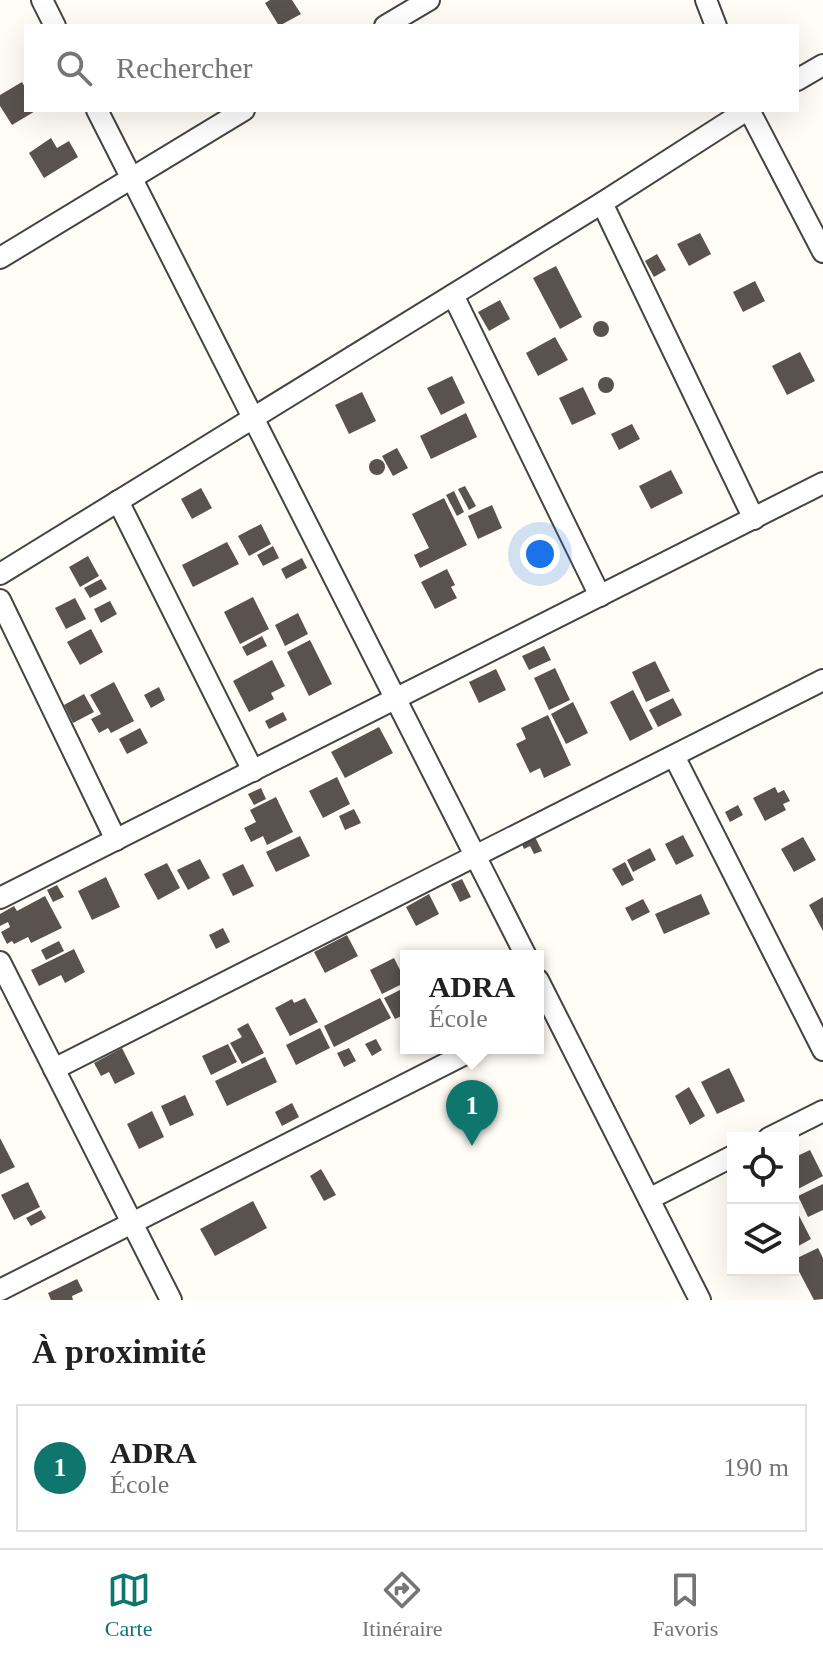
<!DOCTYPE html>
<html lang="fr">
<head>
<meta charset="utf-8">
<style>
	:root { --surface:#fff; --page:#f6f6f6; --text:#202124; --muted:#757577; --line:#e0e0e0; --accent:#0f766e }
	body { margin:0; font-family:Georgia,serif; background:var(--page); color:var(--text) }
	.controls { position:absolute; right:24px; bottom:24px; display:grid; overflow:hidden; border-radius:0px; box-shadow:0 8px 32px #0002 }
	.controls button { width:72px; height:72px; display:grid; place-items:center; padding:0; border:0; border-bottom:2px solid var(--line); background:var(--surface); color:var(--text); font:40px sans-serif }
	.you { position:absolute; left:540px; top:554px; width:28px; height:28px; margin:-20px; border:6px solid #fff; border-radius:50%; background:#1a73e8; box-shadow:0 0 0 12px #1a73e833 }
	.badge { display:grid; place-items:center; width:52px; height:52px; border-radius:50%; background:var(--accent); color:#fff; font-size:26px; font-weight:700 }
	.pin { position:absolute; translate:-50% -66px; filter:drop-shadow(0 2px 4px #0008) }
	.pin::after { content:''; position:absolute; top:42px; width:28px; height:24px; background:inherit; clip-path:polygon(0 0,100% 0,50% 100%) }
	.popup { position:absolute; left:400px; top:950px; width:144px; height:104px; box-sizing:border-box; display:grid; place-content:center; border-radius:0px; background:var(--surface); filter:drop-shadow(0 2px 6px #0005); font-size:26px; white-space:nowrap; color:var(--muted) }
	.popup b { font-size:30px; color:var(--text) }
	.popup::after { content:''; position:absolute; left:50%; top:100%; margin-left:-16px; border:16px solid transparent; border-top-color:var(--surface) }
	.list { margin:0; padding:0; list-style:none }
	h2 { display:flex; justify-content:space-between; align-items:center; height:104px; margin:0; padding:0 32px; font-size:34px }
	h2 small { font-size:26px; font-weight:400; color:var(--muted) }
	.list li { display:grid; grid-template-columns:52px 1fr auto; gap:24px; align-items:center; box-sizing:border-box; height:128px; margin:0 16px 16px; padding:0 16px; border:2px solid var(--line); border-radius:0px }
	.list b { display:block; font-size:30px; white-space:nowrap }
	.list p { margin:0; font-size:26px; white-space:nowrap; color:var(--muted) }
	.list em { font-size:26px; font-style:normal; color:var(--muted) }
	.icon { flex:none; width:44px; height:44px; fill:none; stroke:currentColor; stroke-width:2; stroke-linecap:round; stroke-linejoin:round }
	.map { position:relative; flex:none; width:823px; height:1300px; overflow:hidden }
	.search { position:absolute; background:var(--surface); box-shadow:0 8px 32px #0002; left:24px; right:24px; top:24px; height:88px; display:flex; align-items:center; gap:20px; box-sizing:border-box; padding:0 28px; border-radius:0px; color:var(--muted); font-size:30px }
	.sheet { height:248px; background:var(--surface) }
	nav { display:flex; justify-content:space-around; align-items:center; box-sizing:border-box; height:112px; border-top:2px solid var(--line); background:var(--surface); font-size:22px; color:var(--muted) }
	nav a { display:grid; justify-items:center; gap:4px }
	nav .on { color:var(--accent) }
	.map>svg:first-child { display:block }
</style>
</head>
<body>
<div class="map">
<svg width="823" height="1300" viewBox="0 0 823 1300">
	<rect width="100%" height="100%" fill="#fffdf5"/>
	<g fill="#5a524d">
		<path d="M270 0H292L301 14 279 26 265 3Z"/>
		<path d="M22 82 26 89V110H37L12 125 0 106V95Z"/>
		<path d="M51 138 57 148 69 141 78 157 44 178 29 153Z"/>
		<path d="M700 233 711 254 689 266 677 244Z"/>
		<path d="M657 254 666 270 654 277 645 261Z"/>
		<path d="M556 266 582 317 560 329 533 278Z"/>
		<path d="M755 281 765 301 743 312 733 292Z"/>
		<path d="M500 300 510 319 489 331 478 312Z"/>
		<circle cx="601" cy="329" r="8"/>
		<path d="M555 337 568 360 538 376 526 353Z"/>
		<path d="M800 352 815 381 787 395 772 366Z"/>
		<path d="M452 376 465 403 441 415 427 388Z"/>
		<circle cx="606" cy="385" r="8"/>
		<path d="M583 387 596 414 572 425 559 398Z"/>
		<path d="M362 392 376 421 349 434 335 405Z"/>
		<path d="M466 413 477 437 431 459 420 436Z"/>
		<path d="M632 424 640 439 619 450 611 434Z"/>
		<path d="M397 448 408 468 393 476 382 456Z"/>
		<circle cx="377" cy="467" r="8"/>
		<path d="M671 470 683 493 651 509 639 486Z"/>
		<path d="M465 486 476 506 469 510 458 489Z"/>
		<path d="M201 488 212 508 192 519 181 499Z"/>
		<path d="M454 491 464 512 457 516 446 495Z"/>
		<path d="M444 498 467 545 420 568 414 555 429 548 412 514Z"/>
		<path d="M492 505 502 528 478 539 468 516Z"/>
		<path d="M261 524 271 544 249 556 238 536Z"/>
		<path d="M227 542 239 564 193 587 182 565Z"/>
		<path d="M273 546 279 558 263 566 257 555Z"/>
		<path d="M88 556 99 576 80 587 69 567Z"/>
		<path d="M302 558 307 568 286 579 281 569Z"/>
		<path d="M447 569 455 585 451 587 457 598 435 609 421 582Z"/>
		<path d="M101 579 107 589 90 598 84 588Z"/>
		<path d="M253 597 269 629 240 644 224 612Z"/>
		<path d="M75 598 86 619 66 629 55 608Z"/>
		<path d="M110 601 117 614 101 623 94 609Z"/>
		<path d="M298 613 308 634 285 646 275 625Z"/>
		<path d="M91 629 103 652 80 665 67 642Z"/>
		<path d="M262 636 267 646 247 656 242 647Z"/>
		<path d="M310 640 332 684 309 696 287 652Z"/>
		<path d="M544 646 551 660 529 670 522 656Z"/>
		<path d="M272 660 285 686 271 693 274 699 249 712 233 681Z"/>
		<path d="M655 661 670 691 646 702 632 672Z"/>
		<path d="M555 668 570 700 549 710 534 678Z"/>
		<path d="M496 669 506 690 479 703 469 682Z"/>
		<path d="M114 682 134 721 111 733 108 728 99 733 91 719 101 714 90 695Z"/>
		<path d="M159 687 165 700 151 708 144 695Z"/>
		<path d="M633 690 653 729 630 741 610 702Z"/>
		<path d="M84 694 94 712 73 723 64 705Z"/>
		<path d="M673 698 682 715 658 727 649 710Z"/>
		<path d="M573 702 588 733 566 744 551 714Z"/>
		<path d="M283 712 287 720 269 729 265 721Z"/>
		<path d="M548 715 571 765 544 778 540 768 530 773 516 744 526 739 521 728Z"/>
		<path d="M379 727 393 753 345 778 331 752Z"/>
		<path d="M140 728 148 743 127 754 119 739Z"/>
		<path d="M337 777 350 804 323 818 309 791Z"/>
		<path d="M775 787 778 793 784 790 790 801 783 804 786 810 765 821 753 798Z"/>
		<path d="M261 788 266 799 254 805 248 794Z"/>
		<path d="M276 797 293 832 267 845 263 836 251 842 244 828 256 822 250 810Z"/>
		<path d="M738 805 743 815 730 822 725 812Z"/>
		<path d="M354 809 361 823 345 830 339 816Z"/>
		<path d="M534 835 542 851 534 854 530 846 524 849 521 842Z"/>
		<path d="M683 835 694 856 676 865 665 844Z"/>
		<path d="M300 836 310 856 276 872 266 852Z"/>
		<path d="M803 837 816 860 794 872 781 849Z"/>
		<path d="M650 848 656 860 633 872 627 860Z"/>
		<path d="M200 859 210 878 188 890 177 870Z"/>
		<path d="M625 862 634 880 622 886 612 869Z"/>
		<path d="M167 863 180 888 158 900 144 874Z"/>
		<path d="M243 864 254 886 233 896 222 874Z"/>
		<path d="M106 877 120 907 92 920 78 891Z"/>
		<path d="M462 879 471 897 460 902 451 884Z"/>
		<path d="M57 885 64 897 53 902 47 890Z"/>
		<path d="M429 894 439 914 416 926 406 907Z"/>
		<path d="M701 894 710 914 664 934 655 914Z"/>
		<path d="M45 896 62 928 31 943 28 937 14 944 12 941 7 944 1 932 10 927 8 922 0 926V914L14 906 17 911Z"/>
		<path d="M823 897V931L809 905Z"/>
		<path d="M643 899 650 912 632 921 625 908Z"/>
		<path d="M223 928 230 942 216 949 209 935Z"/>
		<path d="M347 935 358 956 325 973 314 952Z"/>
		<path d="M59 941 64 951 46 960 41 950Z"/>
		<path d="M74 949 85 972 65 983 61 975 39 986 31 970Z"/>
		<path d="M394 958 406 982 382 994 370 970Z"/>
		<path d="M406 987V1014L395 1019 384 998Z"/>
		<path d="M305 998 318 1022 290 1036 275 1008 292 999 294 1003Z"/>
		<path d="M380 998 391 1018 334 1047 324 1026Z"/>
		<path d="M248 1023 264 1053 242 1064 230 1043 242 1037 237 1029Z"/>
		<path d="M320 1028 330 1048 296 1065 286 1045Z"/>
		<path d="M376 1039 382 1050 372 1056 365 1044Z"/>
		<path d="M228 1044 237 1062 211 1075 202 1056Z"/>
		<path d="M122 1048 135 1074 115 1084 109 1072 101 1076 94 1063Z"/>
		<path d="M349 1048 356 1061 344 1067 337 1053Z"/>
		<path d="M265 1057 277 1082 227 1106 215 1081Z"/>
		<path d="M729 1068 745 1101 717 1114 701 1082Z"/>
		<path d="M689 1087 705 1116 690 1125 675 1096Z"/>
		<path d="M185 1095 194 1115 170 1126 161 1106Z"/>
		<path d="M292 1103 299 1117 282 1126 275 1112Z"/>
		<path d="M152 1111 164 1137 139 1149 127 1124Z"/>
		<path d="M0 1138 15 1167 0 1174Z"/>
		<path d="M810 1150 823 1176 796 1190 793 1184V1158Z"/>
		<path d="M321 1169 336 1195 324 1201 310 1176Z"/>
		<path d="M28 1182 40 1207 14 1220 1 1195Z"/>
		<path d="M823 1184V1210L808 1217 798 1196Z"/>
		<path d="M253 1201 267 1228 215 1256 200 1229Z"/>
		<path d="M793 1204 811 1239 793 1249Z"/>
		<path d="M41 1210 46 1218 31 1226 26 1218Z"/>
		<path d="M818 1248 823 1258V1299L814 1300 793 1260Z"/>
		<path d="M77 1279 83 1291 72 1296 73 1300H51L48 1293Z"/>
	</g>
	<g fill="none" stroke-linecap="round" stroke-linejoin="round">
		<defs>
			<g id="minor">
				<path d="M42 0 55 26"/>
				<path d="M706 0 716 26"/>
				<path d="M385 26 429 0"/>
				<path d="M797 80 823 65"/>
				<path d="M97 110 526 956"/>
				<path d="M749 110 823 252"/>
				<path d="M602 203 754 519"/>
				<path d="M0 258 244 110"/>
				<path d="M453 295 600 596"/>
				<path d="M118 501 253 771"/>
				<path d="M0 574 602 203 747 110"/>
				<path d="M0 600 116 840"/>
				<path d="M674 756 823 1050"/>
				<path d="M0 898 823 483"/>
				<path d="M0 962 171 1300"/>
				<path d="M538 980 700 1300"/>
				<path d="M54 1069 823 680"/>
				<path d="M769 1138 823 1111"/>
				<path d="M649 1199 733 1156"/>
				<path d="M0 1290 477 1048"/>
			</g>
		</defs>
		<use href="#minor" stroke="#444" stroke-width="24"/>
		<use href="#minor" stroke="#fff" stroke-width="20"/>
	</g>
</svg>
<div class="controls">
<button><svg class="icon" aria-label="locate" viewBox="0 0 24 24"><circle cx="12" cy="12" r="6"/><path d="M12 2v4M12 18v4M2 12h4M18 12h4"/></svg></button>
<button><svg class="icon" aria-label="layers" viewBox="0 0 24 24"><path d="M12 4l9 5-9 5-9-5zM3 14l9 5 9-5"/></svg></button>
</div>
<div class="you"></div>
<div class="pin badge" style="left:472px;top:1146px">1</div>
<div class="popup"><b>ADRA</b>École</div>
<div class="search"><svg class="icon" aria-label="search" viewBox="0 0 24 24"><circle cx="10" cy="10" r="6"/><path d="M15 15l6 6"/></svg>Rechercher</div>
</div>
<section class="sheet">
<h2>À proximité<small></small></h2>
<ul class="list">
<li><span class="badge">1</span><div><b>ADRA</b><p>École</p></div><em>190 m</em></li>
</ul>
</section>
<nav>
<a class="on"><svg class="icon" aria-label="map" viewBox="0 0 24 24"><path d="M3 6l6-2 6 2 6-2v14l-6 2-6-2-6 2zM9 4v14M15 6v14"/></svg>Carte</a>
<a><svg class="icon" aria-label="directions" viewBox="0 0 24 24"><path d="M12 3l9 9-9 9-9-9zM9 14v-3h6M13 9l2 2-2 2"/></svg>Itinéraire</a>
<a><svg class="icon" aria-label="saved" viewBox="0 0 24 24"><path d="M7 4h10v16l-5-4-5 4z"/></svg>Favoris</a>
</nav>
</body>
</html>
